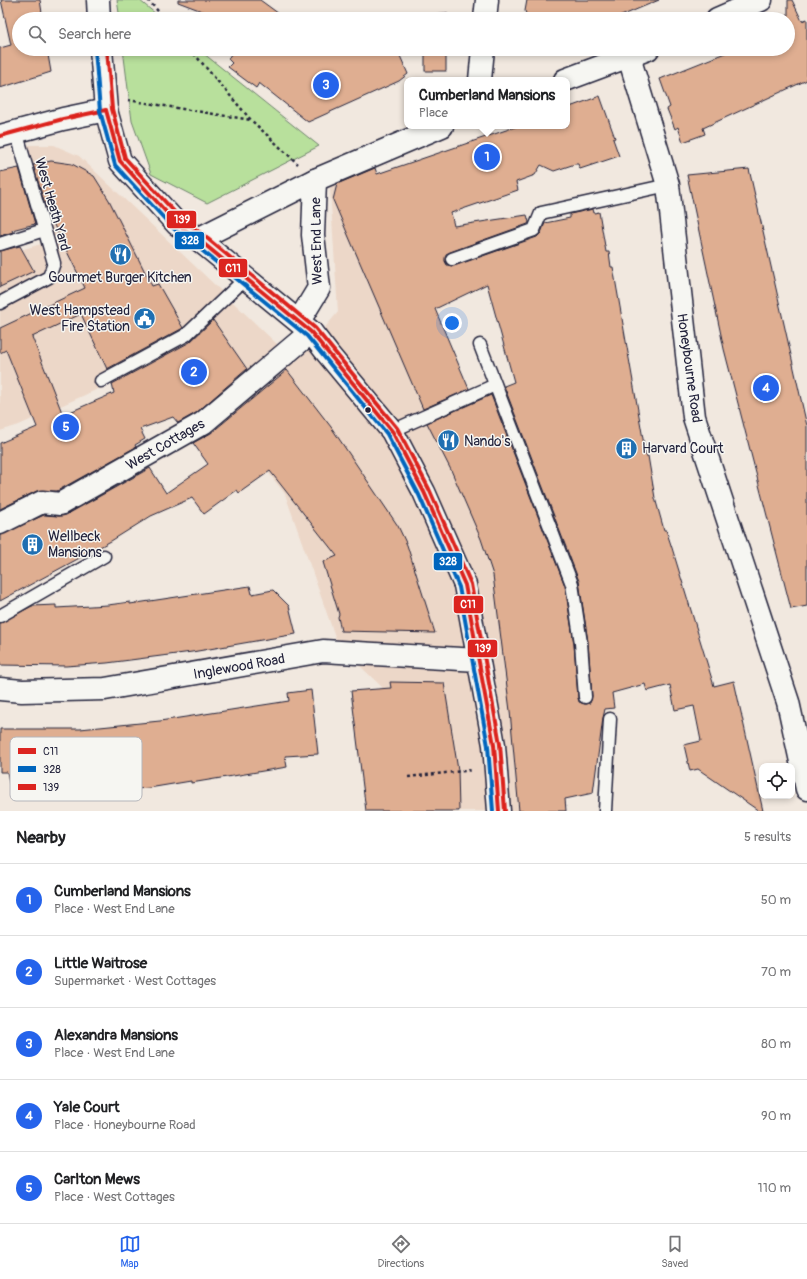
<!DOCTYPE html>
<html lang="en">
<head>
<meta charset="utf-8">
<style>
	:root { --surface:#fff; --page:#f2f2f2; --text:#202124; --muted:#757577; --line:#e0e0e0; --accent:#2563eb }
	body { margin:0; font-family:Pangolin,sans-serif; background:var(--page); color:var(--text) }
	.controls { position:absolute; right:12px; bottom:12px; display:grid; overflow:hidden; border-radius:8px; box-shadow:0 2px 6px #0003 }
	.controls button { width:36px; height:36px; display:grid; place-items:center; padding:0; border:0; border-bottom:1px solid var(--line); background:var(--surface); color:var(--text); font:20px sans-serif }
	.you { position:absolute; left:452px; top:323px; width:14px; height:14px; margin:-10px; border:3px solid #fff; border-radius:50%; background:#1a73e8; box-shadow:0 0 0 6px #1a73e833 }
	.badge { display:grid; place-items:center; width:26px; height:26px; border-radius:50%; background:var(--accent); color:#fff; font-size:13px; font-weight:700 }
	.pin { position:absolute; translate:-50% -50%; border:2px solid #fff; box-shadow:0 1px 4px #0006 }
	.popup { position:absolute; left:404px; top:77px; width:166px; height:52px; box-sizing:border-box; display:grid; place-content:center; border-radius:8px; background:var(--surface); filter:drop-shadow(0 1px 3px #0005); font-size:13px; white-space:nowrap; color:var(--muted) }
	.popup b { font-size:15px; color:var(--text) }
	.popup::after { content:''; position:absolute; left:50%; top:100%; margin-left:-8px; border:8px solid transparent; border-top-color:var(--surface) }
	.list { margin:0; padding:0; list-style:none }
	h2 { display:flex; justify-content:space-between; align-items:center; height:52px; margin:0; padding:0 16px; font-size:17px }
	h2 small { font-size:13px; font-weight:400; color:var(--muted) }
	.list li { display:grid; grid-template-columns:26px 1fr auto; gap:12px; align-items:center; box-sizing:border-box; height:72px; padding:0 16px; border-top:1px solid var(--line) }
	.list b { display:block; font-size:15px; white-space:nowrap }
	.list p { margin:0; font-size:13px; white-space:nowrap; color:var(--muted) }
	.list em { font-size:13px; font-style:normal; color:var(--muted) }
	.icon { flex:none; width:22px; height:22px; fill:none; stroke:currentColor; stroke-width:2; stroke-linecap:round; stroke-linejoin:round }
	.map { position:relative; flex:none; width:807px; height:811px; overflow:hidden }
	.search { position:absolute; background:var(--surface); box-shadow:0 2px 6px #0003; left:12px; right:12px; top:12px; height:44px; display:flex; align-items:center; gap:10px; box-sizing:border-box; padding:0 14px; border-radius:22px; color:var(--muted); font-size:15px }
	.sheet { height:412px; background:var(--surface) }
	nav { display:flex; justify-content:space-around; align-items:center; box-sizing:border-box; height:56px; border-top:1px solid var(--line); background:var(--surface); font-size:11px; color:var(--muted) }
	nav a { display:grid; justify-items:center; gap:2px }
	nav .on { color:var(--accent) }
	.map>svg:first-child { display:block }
</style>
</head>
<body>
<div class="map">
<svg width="807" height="811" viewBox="0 0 807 811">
	<rect width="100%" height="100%" fill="#f1e8df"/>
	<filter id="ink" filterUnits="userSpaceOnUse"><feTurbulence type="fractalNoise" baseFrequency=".025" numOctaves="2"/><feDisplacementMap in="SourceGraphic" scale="8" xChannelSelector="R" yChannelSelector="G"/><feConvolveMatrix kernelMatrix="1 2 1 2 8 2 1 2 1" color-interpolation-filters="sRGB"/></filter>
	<g filter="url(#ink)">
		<path fill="#ecd7c8" d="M25 145H54L79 156 296 362 338 312 330 188 340 173 356 167 421 343 513 564 542 811H395L382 687 338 645 285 494 210 398 197 407 140 429 114 393 111 383 19 425 0 431V256L41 244 52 222Z"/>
		<g fill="#b8e09c" stroke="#6d816c">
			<path d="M117 0H139L162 19H120Z"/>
			<path d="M123 49H198L319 146 207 203 151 174 132 121Z"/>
		</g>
		<g fill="#dfae91" stroke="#22223b">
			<path d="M1 0H40L43 19H19V49H47L51 72 0 88V48L11 45Z"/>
			<path d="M178 0H260L286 19H223L178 2Z"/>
			<path d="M527 0H659L614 19H528L525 11Z"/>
			<path d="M788 0H792L802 21 807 19V80L703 128 705 134 683 142 678 127 675 129 667 109 670 107 660 79 735 49H788Z"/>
			<path d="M447 13V19H426V14Z"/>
			<path d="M234 49H397L408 74 399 81 308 122 259 83 256 88 228 67 232 63 228 59Z"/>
			<rect x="425" y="49" width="21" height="22"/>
			<path d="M600 96 615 138 613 139 619 156 580 169 578 164H575L554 171 541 165 535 175 516 182 518 190 451 213 454 226 527 215 529 222 528 224 450 252 446 254 445 261 447 265 454 266 537 237 541 233 545 223 570 218V214L593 209 594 213 599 212 606 252H609L611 267H613L646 456H648L655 498 664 530H666L672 548 714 686 734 681 763 811H759L698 769 690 771 684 745 701 741 694 706 675 710 670 685 647 691 645 684 612 693 614 708 605 709 603 718 593 793 565 799 566 811H519L510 711 493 575 481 539 451 470 427 423 491 395 565 586 574 644 578 698 579 702 585 704 590 703 592 696 588 642 579 581 504 386 514 382 487 284 435 309 469 389 423 409 333 200 337 184 375 168 377 174 518 126H567V108Z"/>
			<path d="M51 161 72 164 94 176 109 200 152 286 158 284 183 328 107 369 81 314 32 337 63 415 114 393 112 384 190 342 213 320 247 369 196 413 178 423 173 417 140 429 145 439 135 445 136 447 57 491H37L0 509V443L37 427 6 350 0 353V328L85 288 51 219 49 218 33 165Z"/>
			<path d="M19 168 35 224 12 230 13 232 0 236V172Z"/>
			<path d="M749 169 807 426V606L791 609 724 349 687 175Z"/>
			<path d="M20 246 34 271 0 287V251Z"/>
			<path d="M287 370 331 427 398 526 407 545 435 633 341 631 338 617 339 614 323 562 337 556 270 471 239 493 237 490 204 514 192 498 151 516 111 541 0 601V535L44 515 59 516 66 515 150 468 166 493 208 464 193 443 211 433Z"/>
			<path d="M250 586 252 594 273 590 289 606 296 634 192 652 107 663 66 666 0 665V623L32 606 56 605V608L108 605 130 602V604Z"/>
			<path d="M390 682 444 683 458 770 459 811H366L351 691 391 688Z"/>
			<path d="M311 690 318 754 285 756 287 767 191 783V781L149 788 68 794 64 792H54V791L23 793V790L11 792 7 772H0V729H80L160 721 289 701 288 693Z"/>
		</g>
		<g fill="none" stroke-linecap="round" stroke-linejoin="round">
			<defs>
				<g id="service">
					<path d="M0 244 44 230"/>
					<path d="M452 259 534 230 541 213 668 185"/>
					<path d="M0 303 49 277 54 263 16 131"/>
					<path d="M480 345 572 584 581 643 585 697"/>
					<path d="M101 381 186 335 246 278"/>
					<path d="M392 431 495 385"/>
					<path d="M0 616 104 556"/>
					<path d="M605 811 610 719"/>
				</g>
				<g id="minor">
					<path d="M485 19 487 0"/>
					<path d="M629 57 668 185 694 417 788 702 807 789"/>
					<path d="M480 80 483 49"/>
					<path d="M0 523 42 502 60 504 203 423 311 332"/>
					<path d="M0 689 22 691 105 689 323 651 478 660"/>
				</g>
				<g id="tertiary">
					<path d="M717 19 761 0"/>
					<path d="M565 80 648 49"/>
					<path d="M0 136 63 119 106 110"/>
					<path d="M198 239 315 180 442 126"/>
					<path d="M299 321 319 288 313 235 315 180"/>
				</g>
				<g id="secondary">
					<path d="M98 0 99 19"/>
					<path d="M101 49 106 110 120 161 177 224 198 239 311 332 328 354 392 431 424 492 465 585 494 745 499 811"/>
				</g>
			</defs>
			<use href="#service" stroke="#22223b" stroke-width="15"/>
			<use href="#minor" stroke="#22223b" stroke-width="25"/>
			<use href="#tertiary" stroke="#22223b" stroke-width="25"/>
			<use href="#secondary" stroke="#22223b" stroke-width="25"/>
			<g stroke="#22223b" stroke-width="2.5" stroke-dasharray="3 3" stroke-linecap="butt">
				<path d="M148 0 165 19"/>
				<path d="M190 49 251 120 298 164"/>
				<path d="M128 100 251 120"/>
				<path d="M408 777 473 770"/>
			</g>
			<use href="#service" stroke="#f6f6f2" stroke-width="12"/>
			<use href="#minor" stroke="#f6f6f2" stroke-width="22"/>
			<use href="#tertiary" stroke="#f6f6f2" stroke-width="22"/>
			<use href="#secondary" stroke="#f6f6f2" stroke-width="22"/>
			<defs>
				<g id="bus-1">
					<path d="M106 110 120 161 177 224 198 239 311 332 392 431 424 492 465 585 494 745 499 811"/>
					<path d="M0 136 63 119 106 110"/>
				</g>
				<path id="bus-2" d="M95 49 100 111 115 165 173 228 194 244 307 336 387 434 419 495 459 587 488 746 493 811"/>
				<path id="bus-3" d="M107 49 112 109 125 158 181 219 202 234 315 328 397 428 429 489 471 584 500 744 505 811"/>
			</defs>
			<use href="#bus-1" stroke="#f6f6f2" stroke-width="7"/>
			<use href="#bus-2" stroke="#f6f6f2" stroke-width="7"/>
			<use href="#bus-3" stroke="#f6f6f2" stroke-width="7"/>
			<use href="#bus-1" stroke="#dc241f" stroke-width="4"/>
			<use href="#bus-2" stroke="#0065bd" stroke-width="4"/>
			<use href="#bus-3" stroke="#dc241f" stroke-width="4"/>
		</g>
	</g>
	<defs>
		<symbol id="restaurant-disc" viewBox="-11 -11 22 22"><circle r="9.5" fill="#1f6fb2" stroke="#f6f6f2"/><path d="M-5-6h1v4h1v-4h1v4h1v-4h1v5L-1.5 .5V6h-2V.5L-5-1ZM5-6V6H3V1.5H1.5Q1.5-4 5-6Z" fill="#fff"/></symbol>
		<symbol id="civic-disc" viewBox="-11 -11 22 22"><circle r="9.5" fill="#1f6fb2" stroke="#f6f6f2"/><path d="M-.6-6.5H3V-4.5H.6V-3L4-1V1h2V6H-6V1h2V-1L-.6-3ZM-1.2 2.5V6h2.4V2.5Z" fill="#fff"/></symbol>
		<symbol id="building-disc" viewBox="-11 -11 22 22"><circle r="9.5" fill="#1f6fb2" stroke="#f6f6f2"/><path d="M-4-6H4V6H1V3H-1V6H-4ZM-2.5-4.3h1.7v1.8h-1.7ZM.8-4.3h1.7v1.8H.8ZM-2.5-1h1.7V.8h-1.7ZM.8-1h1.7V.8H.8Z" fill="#fff"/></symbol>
	</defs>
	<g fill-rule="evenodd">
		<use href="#restaurant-disc" x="108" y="242" width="25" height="25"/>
		<use href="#civic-disc" x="132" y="306" width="25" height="25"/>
		<use href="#restaurant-disc" x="436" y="428" width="25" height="25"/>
		<use href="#building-disc" x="614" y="436" width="25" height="25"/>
		<use href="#building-disc" x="20" y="532" width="25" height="25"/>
	</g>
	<circle fill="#22223b" stroke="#f6f6f2" stroke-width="1.5" cx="368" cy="410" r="3.5"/>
	<g text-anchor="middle" stroke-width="3" stroke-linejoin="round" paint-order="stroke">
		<g font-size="14" fill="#22223b" stroke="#f6f6f2">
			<text transform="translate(53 204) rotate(74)" y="5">West Heath Yard</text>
			<text transform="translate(316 241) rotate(-91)" y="5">West End Lane</text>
			<text transform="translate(690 368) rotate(82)" y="5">Honeybourne Road</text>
			<text transform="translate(165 444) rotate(-30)" y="5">West Cottages</text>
			<text transform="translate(239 666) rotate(-10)" y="5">Inglewood Road</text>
		</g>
		<g font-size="14" fill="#22223b" stroke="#f6f6f2" text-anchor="start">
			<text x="120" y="282" text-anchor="middle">Gourmet Burger Kitchen</text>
			<text x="130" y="315" text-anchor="end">West Hampstead<tspan x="130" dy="16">Fire Station</tspan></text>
			<text x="464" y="446">Nando's</text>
			<text x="642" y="453">Harvard Court</text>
			<text x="48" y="541">Wellbeck<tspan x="48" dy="16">Mansions</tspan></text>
		</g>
	</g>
	<rect x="10" y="737" width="132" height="64" rx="6" fill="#f6f6f2" stroke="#b6b6bb" stroke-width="1"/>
	<rect x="18" y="748" width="18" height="6" fill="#dc241f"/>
	<rect x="18" y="766" width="18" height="6" fill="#0065bd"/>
	<rect x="18" y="784" width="18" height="6" fill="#dc241f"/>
	<g font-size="11" fill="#22223b">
		<text x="43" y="755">C11</text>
		<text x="43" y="773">328</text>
		<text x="43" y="791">139</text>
	</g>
	<g stroke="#f6f6f2" stroke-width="1.5">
		<rect x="166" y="210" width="31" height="19" rx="4" fill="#dc241f"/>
		<rect x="174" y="231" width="31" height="19" rx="4" fill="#0065bd"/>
		<rect x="218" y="258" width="30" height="20" rx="4" fill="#dc241f"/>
		<rect x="433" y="552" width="30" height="19" rx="4" fill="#0065bd"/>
		<rect x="453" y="595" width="31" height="19" rx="4" fill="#dc241f"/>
		<rect x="467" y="639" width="31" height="19" rx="4" fill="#dc241f"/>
	</g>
	<g font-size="11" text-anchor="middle" font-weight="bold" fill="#fff">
		<text x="182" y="223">139</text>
		<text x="190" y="244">328</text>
		<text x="233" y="272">C11</text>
		<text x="448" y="565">328</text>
		<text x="468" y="608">C11</text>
		<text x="483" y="652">139</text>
	</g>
</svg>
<div class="controls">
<button><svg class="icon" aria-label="locate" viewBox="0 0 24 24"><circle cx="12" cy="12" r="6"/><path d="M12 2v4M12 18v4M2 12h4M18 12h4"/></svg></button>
</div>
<div class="you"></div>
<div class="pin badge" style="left:487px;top:157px">1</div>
<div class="popup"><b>Cumberland Mansions</b>Place</div>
<div class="pin badge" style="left:194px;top:372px">2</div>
<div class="pin badge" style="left:326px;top:85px">3</div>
<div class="pin badge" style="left:766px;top:388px">4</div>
<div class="pin badge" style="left:66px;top:427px">5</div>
<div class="search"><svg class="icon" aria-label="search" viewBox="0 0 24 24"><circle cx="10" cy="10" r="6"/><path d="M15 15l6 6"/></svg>Search here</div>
</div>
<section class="sheet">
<h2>Nearby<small>5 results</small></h2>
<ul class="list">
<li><span class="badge">1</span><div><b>Cumberland Mansions</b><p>Place · West End Lane</p></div><em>50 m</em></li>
<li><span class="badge">2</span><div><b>Little Waitrose</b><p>Supermarket · West Cottages</p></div><em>70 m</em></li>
<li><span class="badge">3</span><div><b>Alexandra Mansions</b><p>Place · West End Lane</p></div><em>80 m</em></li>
<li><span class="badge">4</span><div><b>Yale Court</b><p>Place · Honeybourne Road</p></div><em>90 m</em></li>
<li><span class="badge">5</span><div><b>Carlton Mews</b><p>Place · West Cottages</p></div><em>110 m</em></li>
</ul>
</section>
<nav>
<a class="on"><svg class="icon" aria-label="map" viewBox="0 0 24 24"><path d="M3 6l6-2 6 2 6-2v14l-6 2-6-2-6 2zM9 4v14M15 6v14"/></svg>Map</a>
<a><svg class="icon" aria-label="directions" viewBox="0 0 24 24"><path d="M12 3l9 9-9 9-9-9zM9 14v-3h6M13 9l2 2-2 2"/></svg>Directions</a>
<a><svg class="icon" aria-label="saved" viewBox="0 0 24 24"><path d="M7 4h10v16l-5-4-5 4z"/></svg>Saved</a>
</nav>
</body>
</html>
